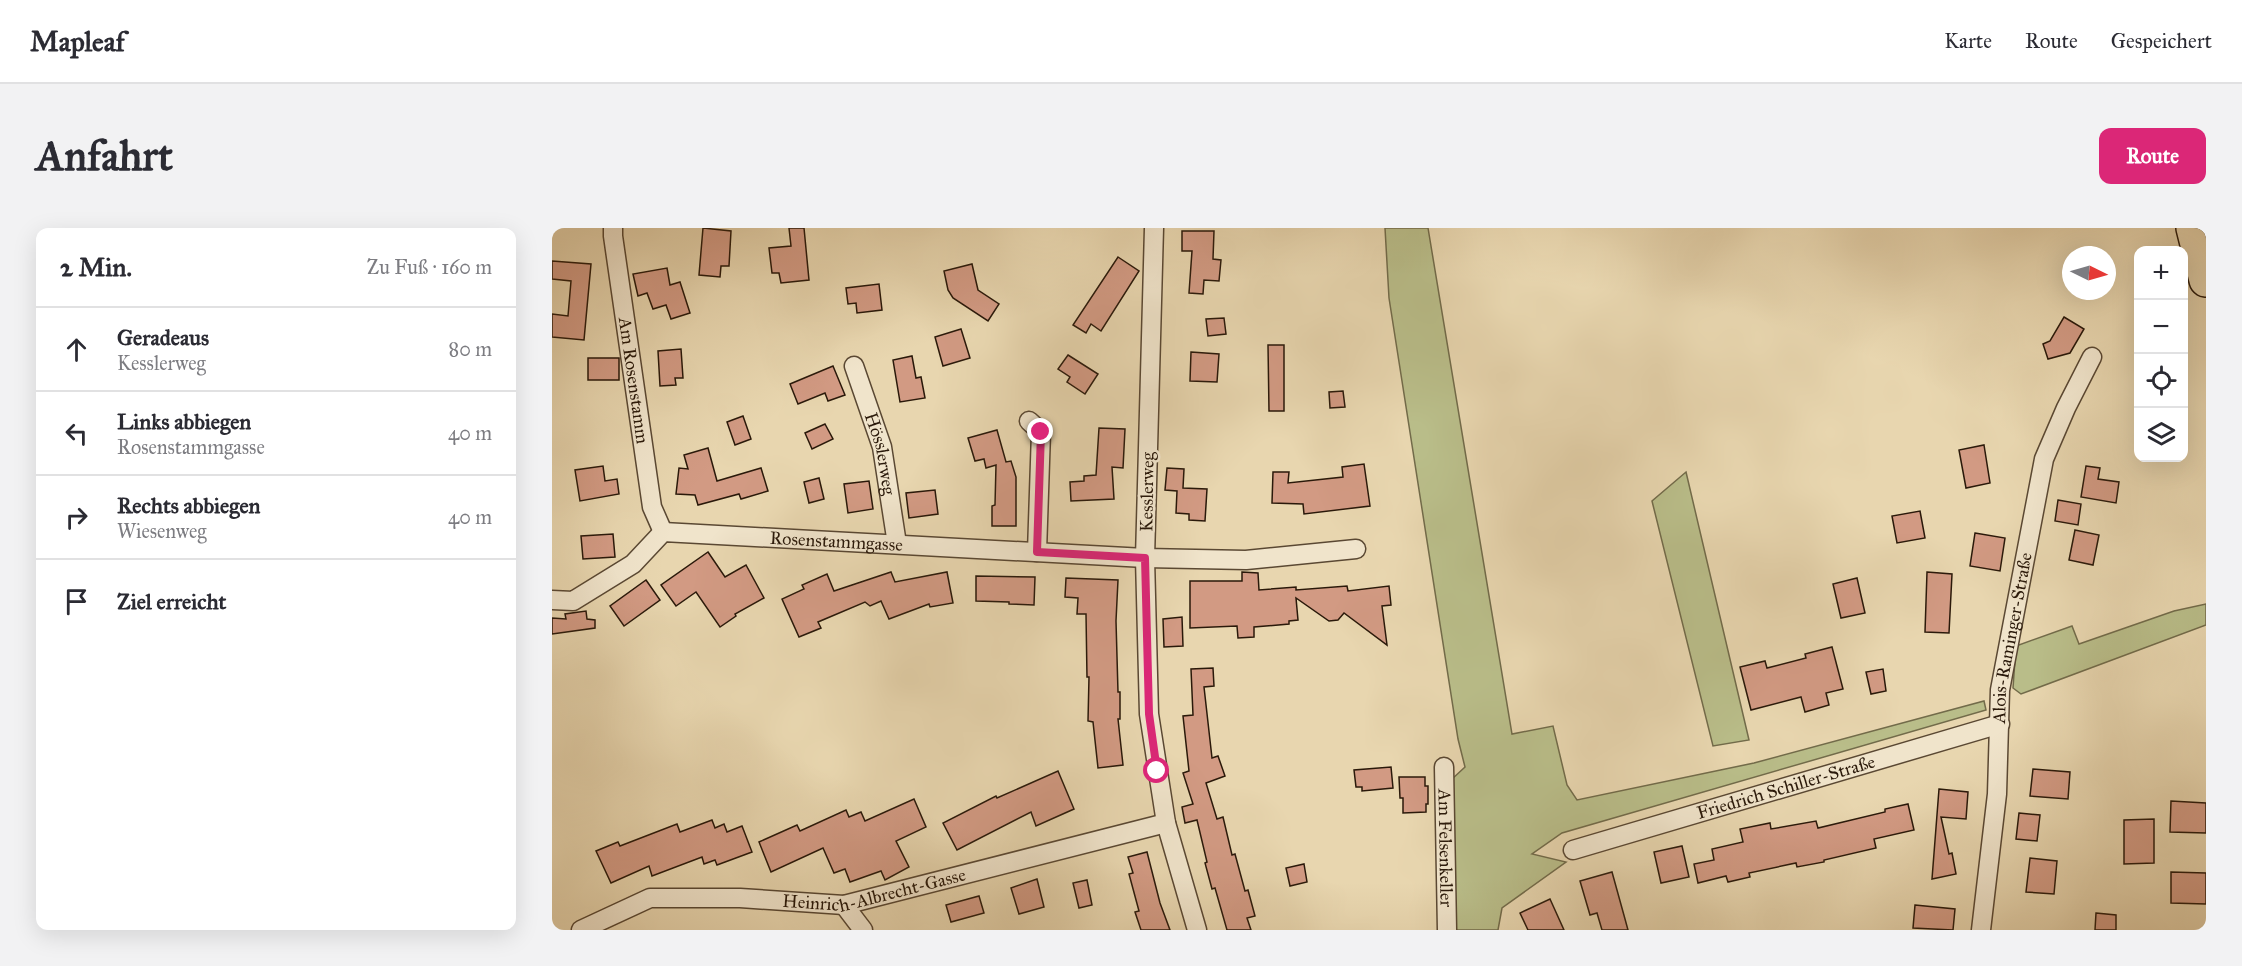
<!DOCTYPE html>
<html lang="de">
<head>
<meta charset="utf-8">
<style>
	:root { --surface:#fff; --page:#f2f2f3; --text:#2b2b33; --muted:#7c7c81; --line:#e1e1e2; --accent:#db2777 }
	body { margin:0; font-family:"IM FELL Great Primer",serif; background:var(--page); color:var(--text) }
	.controls { position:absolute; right:18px; top:18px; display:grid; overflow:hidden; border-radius:12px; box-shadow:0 6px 24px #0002 }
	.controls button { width:54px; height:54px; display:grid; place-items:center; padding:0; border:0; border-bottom:2px solid var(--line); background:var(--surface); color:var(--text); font:30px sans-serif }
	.compass { position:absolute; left:1510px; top:18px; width:54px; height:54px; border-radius:50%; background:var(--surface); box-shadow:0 6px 24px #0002; rotate:95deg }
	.stop { position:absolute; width:18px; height:18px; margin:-14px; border:4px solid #db2777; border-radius:50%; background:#fff }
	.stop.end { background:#db2777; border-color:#fff; box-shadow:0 2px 6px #0008 }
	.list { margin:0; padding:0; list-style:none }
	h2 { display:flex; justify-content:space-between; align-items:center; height:78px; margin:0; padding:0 24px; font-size:26px }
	h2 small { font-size:20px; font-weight:400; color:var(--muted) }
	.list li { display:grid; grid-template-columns:39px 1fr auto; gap:18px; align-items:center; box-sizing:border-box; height:84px; padding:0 24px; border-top:2px solid var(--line) }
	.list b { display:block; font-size:22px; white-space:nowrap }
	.list p { margin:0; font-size:20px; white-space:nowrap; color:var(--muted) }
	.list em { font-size:20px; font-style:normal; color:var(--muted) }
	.icon { flex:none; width:33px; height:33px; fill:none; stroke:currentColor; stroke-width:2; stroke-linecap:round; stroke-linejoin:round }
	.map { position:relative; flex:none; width:1654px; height:702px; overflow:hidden; border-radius:12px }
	header { display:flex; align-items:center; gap:36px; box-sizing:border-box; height:84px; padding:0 30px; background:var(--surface); border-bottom:2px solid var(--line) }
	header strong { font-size:28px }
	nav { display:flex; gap:33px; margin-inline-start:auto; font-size:21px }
	.intro { display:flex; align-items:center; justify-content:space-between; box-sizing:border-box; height:144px; padding:0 36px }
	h1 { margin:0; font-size:42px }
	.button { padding:15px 27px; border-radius:12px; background:var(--accent); color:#fff; font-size:21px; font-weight:700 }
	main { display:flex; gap:36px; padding:0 36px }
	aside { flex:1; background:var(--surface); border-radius:12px; box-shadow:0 6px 24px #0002 }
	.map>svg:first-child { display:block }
</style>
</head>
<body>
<header>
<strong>Mapleaf</strong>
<nav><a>Karte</a><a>Route</a><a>Gespeichert</a></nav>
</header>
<div class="intro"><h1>Anfahrt</h1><a class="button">Route</a></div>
<main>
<aside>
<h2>2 Min.<small>Zu Fuß · 160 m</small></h2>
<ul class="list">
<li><svg class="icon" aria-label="ahead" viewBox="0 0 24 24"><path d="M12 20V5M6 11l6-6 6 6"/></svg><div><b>Geradeaus</b><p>Kesslerweg</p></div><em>80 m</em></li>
<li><svg class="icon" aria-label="left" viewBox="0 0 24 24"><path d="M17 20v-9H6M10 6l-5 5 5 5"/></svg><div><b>Links abbiegen</b><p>Rosenstammgasse</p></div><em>40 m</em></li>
<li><svg class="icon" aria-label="right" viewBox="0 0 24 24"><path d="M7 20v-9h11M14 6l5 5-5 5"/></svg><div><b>Rechts abbiegen</b><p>Wiesenweg</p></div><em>40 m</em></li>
<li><svg class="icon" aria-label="arrive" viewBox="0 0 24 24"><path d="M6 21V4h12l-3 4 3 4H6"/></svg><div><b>Ziel erreicht</b></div></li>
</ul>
</aside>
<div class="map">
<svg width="1654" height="702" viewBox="0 0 1654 702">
	<rect width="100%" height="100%" fill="#e8d6af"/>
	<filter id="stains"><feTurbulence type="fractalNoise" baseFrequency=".00333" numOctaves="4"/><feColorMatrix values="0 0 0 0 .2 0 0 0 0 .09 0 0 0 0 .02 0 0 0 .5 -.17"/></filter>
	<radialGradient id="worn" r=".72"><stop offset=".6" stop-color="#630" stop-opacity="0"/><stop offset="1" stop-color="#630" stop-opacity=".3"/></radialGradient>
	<g fill="#b9bd89" stroke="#726b4a" stroke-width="1.5">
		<path d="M833 0H876L960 506 1001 498 1015 557 1025 572 1202 535 1432 473 1434 482 1010 605 980 626 1014 634 950 680 946 702H901L900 551 913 539 906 511 837 70Z"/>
		<path d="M1134 244 1197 512 1161 518 1100 273Z"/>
		<path d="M1654 376V397L1469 466 1461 460 1464 418 1520 398 1527 416 1622 383Z"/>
	</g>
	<g fill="#d29a83" stroke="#2a190a" stroke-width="1.5">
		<path d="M151 0 179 3 177 38H169L168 49 147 47Z"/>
		<path d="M237 0H252L257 52 229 55 227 45H220L217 20 239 18Z"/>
		<path d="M630 3H662L661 31 669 32 667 53 652 52 651 66 637 65 640 23H630Z"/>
		<path d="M566 29 587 43 549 103 539 96 534 105 521 97Z"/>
		<path d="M0 33 39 36 32 112 0 109V86L16 88 19 53 0 51Z"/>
		<path d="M420 36 426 62 447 76 436 93 401 70 396 62 392 43Z"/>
		<path d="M115 40 118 57 128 54 138 85 119 91 114 77 101 81 95 65 86 68 81 46Z"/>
		<path d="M327 56 330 82 305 85 304 75 296 76 294 60Z"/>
		<path d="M1512 89 1532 101 1518 125 1496 131 1491 116 1498 113Z"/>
		<path d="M672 90 674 106 656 108 654 91Z"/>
		<path d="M409 101 418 130 391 138 383 109Z"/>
		<path d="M716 117H732V183H717Z"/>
		<path d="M129 121 131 150H123L124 157 108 158 106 123Z"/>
		<path d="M639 124 667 126 665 154 638 153Z"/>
		<path d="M516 127 546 146 533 166 515 154 518 149 506 141Z"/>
		<path d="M360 128 364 150 369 149 373 170 348 174 341 132Z"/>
		<rect x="36" y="130" width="31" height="22"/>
		<path d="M281 138 293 167 276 173 273 165 246 176 238 156Z"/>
		<path d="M791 163 793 179 778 180 777 164Z"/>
		<path d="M191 188 199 211 183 217 175 194Z"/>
		<path d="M273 196 281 211 260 221 253 205Z"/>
		<path d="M547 200 573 201 571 240 560 239 562 271 519 273 518 254 532 253V248L544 247Z"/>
		<path d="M445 202 454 234 459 233 464 249V298H440V278L443 277 444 237 434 240 432 231 423 233 416 210Z"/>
		<path d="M1432 217 1438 255 1414 260 1407 222Z"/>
		<path d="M156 220 165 253 209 240 216 263 189 271 187 266 146 277 143 267 124 266 127 240 136 241 132 227Z"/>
		<path d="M812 236 818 278 752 286 751 276 720 275 721 244H737L736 255 791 249 790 239Z"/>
		<path d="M51 238 53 253 65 251 67 266 28 273 23 242Z"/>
		<path d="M1534 238 1548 240 1546 251 1567 254 1564 275 1529 269Z"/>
		<path d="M615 240 632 241 631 260 655 261 653 293 637 292V286L624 285 625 263 613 262Z"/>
		<path d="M267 250 272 271 257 275 252 254Z"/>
		<path d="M317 253 321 281 296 285 292 256Z"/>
		<path d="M383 262 386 286 357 290 354 265Z"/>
		<path d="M1506 272 1529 276 1526 297 1503 293Z"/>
		<path d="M1368 283 1373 310 1345 315 1340 288Z"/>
		<path d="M1523 302 1547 307 1541 337 1517 332Z"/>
		<path d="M1423 305 1453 310 1448 343 1418 338Z"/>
		<path d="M61 306 63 329 31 331 29 308Z"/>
		<path d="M156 324 173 349 194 337 212 370 183 386 184 388 168 399 144 364 124 378 109 357Z"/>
		<path d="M339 344 343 354 395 344 401 375 378 379 377 376 337 391 329 373 318 378 313 374 266 394 269 400 247 409 230 371 252 361 250 357 275 346 282 363Z"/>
		<path d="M690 344 706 345 707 362 744 359V362L795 358 796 363 837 358 839 377 830 378 835 417 792 385 786 392 777 393 744 370 746 392 737 393V396L702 399V409L686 410 685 398 638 400V353H690Z"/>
		<path d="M1375 344 1400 346 1397 405 1373 404Z"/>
		<path d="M424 348 483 349 482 377 457 376V374L424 373Z"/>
		<path d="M514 350 566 352 564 393 566 464H568V491H566L571 537 546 540 541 494 536 493 537 449H535L534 386H525L526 370 513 369Z"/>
		<path d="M1305 350 1313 385 1289 390 1281 356Z"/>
		<path d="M94 352 108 372 72 398 58 378Z"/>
		<path d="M34 383 35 391 43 392V400L0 406V390L14 391 13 386Z"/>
		<path d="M630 389 631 418 612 419 611 391Z"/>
		<path d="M1280 419 1291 461 1274 465 1277 477 1253 484 1249 469 1199 482 1188 439 1213 433 1215 440 1254 430 1253 426Z"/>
		<path d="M661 440 662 458 652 459 660 530 666 528 673 548 654 555 665 591 671 589 680 627 683 626 693 663 696 662 703 688 695 690 699 702H675L663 660 660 661 653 635 655 634 645 592 633 595 630 579 641 576 631 545 637 543 631 488 641 487 639 441Z"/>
		<path d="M1331 441 1334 463 1319 466 1314 444Z"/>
		<path d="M839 539 841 560 810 563V559H804L802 542Z"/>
		<path d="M1481 541 1518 544 1516 571 1478 568Z"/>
		<path d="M506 543 522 581 484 598 479 584 405 622 391 595 444 568 445 570Z"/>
		<path d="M847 549H873V558H876V576H874V584L851 585V570H848Z"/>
		<path d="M1387 561 1416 564 1414 591 1389 589 1397 626 1400 625 1404 646 1380 651Z"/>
		<path d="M362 571 374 599 344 613 357 639 333 652 329 643 298 654 293 641 282 645 271 620 219 644 207 614 245 597 248 603 294 582 297 589 309 584 313 593Z"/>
		<path d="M1619 573 1654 575V605L1618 604Z"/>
		<path d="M1356 576 1362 602 1322 611 1324 620 1272 632V634L1245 639 1244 635 1197 645 1198 649 1176 654 1174 648 1146 655 1142 636 1162 632 1160 621 1191 614 1188 601 1218 595 1219 601 1264 593 1266 600 1333 584V581Z"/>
		<path d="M1467 585 1488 587 1485 613 1464 611Z"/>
		<path d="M1602 591V635L1572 636V592Z"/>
		<path d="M160 592 163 600 172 596 175 604 190 598 200 624 165 637 163 632 152 636 150 629 100 648 97 638 59 655 44 623 66 614 68 618 125 596 128 604Z"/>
		<path d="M1130 618 1137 649 1109 655 1102 624Z"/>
		<path d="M595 624 608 675 618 702H589L583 684 587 683 577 646 581 645 576 629Z"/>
		<path d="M1478 630 1505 633 1502 666 1474 664Z"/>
		<path d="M752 636 755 654 738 658 734 640Z"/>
		<path d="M1060 644 1073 691 1076 702H1050L1045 685 1038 687 1028 653Z"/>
		<path d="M1619 644 1654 645V676L1619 675Z"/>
		<path d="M485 651 492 679 467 686 459 660Z"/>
		<path d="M535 652 540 677 527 680 521 655Z"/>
		<path d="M427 668 432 685 399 694 394 677Z"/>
		<path d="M998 671 1012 702H976L968 685Z"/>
		<path d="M1363 677 1403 681 1401 702 1361 700Z"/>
		<path d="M1544 685 1564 687V702H1543Z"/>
	</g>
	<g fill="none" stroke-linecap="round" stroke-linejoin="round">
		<defs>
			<g id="street">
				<path id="s1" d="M61 0V8L100 279 111 304"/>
				<path d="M602 0 593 330 597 486 614 595 645 702"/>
				<path id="s2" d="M302 138 330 219 345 316"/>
				<path d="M477 193 489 204 485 324"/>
				<path id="s3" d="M0 372 21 373 81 336 111 304 593 330 694 332 804 321"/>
				<path id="s4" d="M892 539 895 702"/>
				<path id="s5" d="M1021 622 1448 496"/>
				<path d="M292 677 311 702"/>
				<path id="s6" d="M29 702 98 670H188L292 677 614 595"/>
				<path id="s7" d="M1429 702 1445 566 1448 462 1492 231 1514 180 1540 129"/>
			</g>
			<path id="highway" d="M1641 0 1654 52"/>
		</defs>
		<use href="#street" stroke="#5a4833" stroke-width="21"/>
		<use href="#highway" stroke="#2a190a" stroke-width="36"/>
		<use href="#street" stroke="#f0e4cb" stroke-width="18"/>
		<use href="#highway" stroke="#e8d6af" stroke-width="33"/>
	</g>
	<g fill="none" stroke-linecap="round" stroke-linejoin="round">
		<path stroke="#db2777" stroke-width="8" d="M489 204 485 324 593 330 597 486 605 543"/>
	</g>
	<g text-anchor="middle" stroke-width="5" stroke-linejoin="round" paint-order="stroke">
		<g font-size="18" fill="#2a190a" stroke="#f0e4cb">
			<text dy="6" stroke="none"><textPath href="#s1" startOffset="154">Am Rosenstamm</textPath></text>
			<text dy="6" stroke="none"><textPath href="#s2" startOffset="92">Hösslerweg</textPath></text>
			<text transform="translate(595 264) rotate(-89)" y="6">Kesslerweg</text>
			<text dy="6" stroke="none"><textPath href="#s3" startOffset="309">Rosenstammgasse</textPath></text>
			<text dy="6" stroke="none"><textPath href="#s7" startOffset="294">Alois-Raminger-Straße</textPath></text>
			<text dy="6" stroke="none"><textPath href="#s5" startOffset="222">Friedrich Schiller-Straße</textPath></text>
			<text dy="6" stroke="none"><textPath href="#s4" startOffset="81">Am Felsenkeller</textPath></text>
			<text dy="6" stroke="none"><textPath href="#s6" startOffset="302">Heinrich-Albrecht-Gasse</textPath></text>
		</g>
	</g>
	<rect width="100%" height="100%" filter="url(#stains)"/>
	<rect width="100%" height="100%" fill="url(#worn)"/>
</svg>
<div class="controls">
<button>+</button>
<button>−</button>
<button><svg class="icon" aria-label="locate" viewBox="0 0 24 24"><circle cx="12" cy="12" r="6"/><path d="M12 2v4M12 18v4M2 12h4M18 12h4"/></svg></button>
<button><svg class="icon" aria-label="layers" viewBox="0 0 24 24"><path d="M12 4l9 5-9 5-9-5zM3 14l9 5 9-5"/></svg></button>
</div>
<svg class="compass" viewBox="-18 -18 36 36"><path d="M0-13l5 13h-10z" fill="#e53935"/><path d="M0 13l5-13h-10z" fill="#7c7c81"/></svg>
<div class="stop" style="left:605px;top:543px"></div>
<div class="stop end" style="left:489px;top:204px"></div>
</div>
</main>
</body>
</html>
